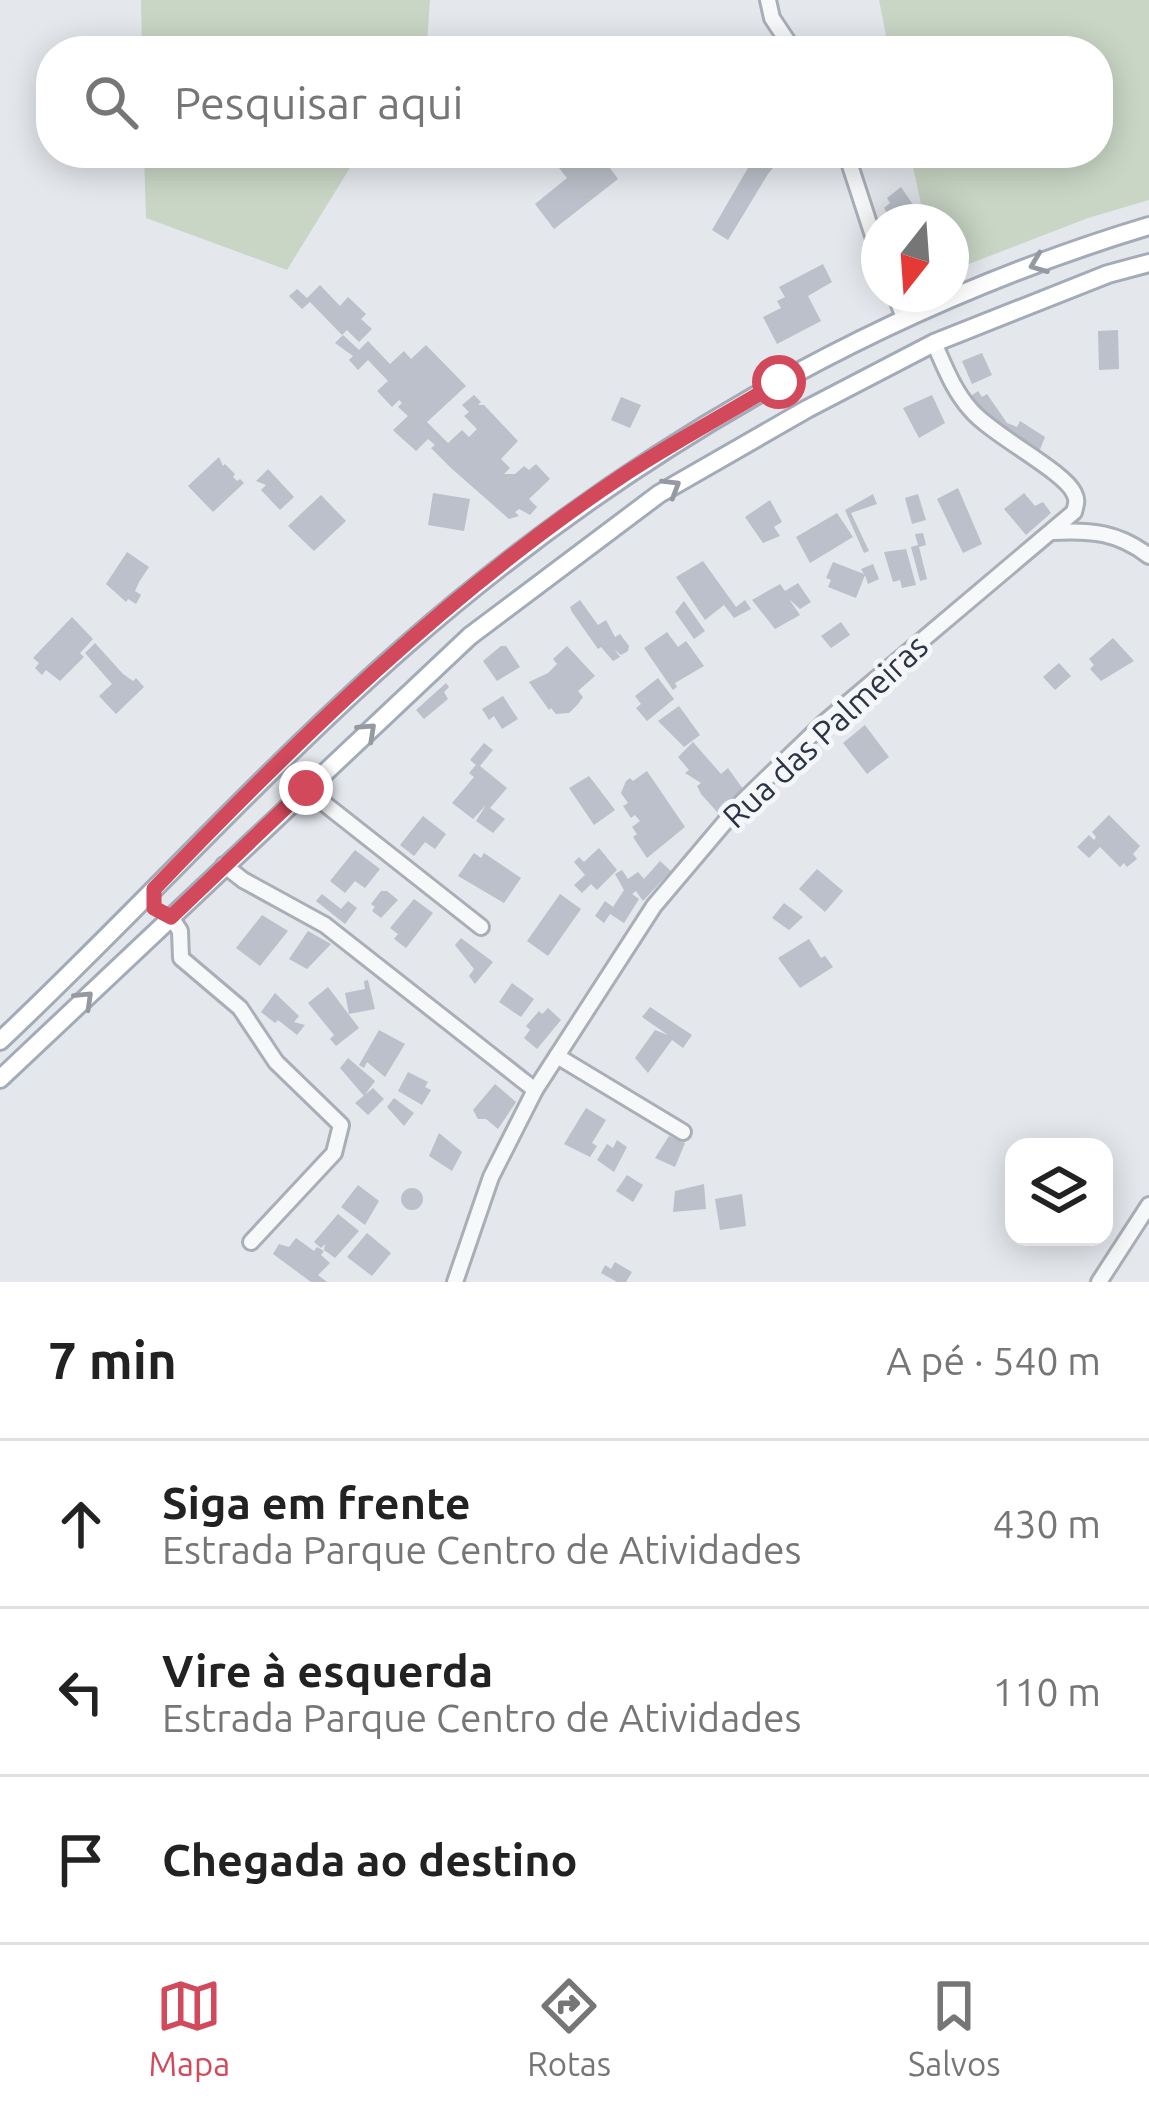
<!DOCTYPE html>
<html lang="pt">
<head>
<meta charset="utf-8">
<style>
	:root { --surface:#fff; --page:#f6f6f6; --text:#222; --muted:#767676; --line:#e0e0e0; --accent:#d1495b }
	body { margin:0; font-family:Ubuntu,sans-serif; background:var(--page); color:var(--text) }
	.controls { position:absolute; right:36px; bottom:36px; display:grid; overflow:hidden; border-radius:24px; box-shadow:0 6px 30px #0003 }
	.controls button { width:108px; height:108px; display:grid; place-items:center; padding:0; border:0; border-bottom:3px solid var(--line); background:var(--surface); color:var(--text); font:60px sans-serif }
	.compass { position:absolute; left:861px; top:204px; width:108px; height:108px; border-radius:50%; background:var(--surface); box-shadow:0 6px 30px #0003; rotate:197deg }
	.stop { position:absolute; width:36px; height:36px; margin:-27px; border:9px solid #d1495b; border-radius:50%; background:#fff }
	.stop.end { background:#d1495b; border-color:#fff; box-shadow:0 3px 12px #0008 }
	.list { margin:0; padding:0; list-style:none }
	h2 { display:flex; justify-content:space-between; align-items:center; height:156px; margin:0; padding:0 48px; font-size:51px }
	h2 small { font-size:39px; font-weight:400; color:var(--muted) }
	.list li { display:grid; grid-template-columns:78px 1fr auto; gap:36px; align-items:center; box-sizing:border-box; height:168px; padding:0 48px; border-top:3px solid var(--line) }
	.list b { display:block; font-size:45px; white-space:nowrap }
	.list p { margin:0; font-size:39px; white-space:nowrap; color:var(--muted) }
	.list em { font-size:39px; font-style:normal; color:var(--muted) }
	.icon { flex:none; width:66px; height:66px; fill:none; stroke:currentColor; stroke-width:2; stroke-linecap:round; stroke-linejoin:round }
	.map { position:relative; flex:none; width:1149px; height:1282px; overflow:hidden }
	.search { position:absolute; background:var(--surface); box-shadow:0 6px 30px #0003; left:36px; right:36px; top:36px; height:132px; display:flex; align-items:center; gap:30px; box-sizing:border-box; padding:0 42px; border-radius:48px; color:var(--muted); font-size:45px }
	.sheet { height:660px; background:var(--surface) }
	nav { display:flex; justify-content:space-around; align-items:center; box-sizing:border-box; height:168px; border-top:3px solid var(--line); background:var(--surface); font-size:33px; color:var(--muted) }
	nav a { display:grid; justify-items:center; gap:6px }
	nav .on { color:var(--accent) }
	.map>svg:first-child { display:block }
</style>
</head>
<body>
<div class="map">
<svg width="1149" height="1282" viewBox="0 0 1149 1282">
	<rect width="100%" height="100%" fill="#e4e7ec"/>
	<g fill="#c9d6c5">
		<path d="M141 0H430L427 43 422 51H142Z"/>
		<path d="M879 0H1149V200L1088 218 951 271V222H925L910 153H1098V51H889Z"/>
		<path d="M144 153H359L287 270 146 218Z"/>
	</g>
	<g fill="#bbc0ca">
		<path d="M557 153H605L601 156 618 179 554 229 535 204 567 178 551 158Z"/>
		<path d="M763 153H785L768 174 728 240 712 230 752 161Z"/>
		<path d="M901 187 918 212 903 222H893L884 208 890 203 887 198Z"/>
		<path d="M823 264 832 282 808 296 821 321 777 344 763 317 781 308 777 301 785 297 779 287Z"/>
		<path d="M320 285 340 306 348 297 366 314 361 319 372 329 359 342 347 330 342 335 310 302 302 309 289 296 297 289 307 298Z"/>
		<path d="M1118 330 1119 369 1099 370 1098 331Z"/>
		<path d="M343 335 359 350 368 341 390 364 404 351 411 359 426 345 466 386 427 422 448 443 462 430 469 437 477 429 464 416 469 412 462 405 474 395 481 402 478 405H484L518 441 501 459 510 468 504 474H515L524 466 529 470 536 464 550 479 529 499 537 507 530 515 519 509 515 512 519 516 509 519 451 468 431 448 435 445 428 439 416 451 397 434 393 430 408 416 398 407 402 403 399 400 392 407 377 391 388 381 368 360 358 370 349 360 353 356 335 343Z"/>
		<path d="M982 353 992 375 972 384 962 361Z"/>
		<path d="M978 391 982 397 987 394 1007 423 1017 427 1020 421 1045 437 1037 457 1000 434 1005 425 996 432 971 396Z"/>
		<path d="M932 395 945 423 919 438 903 408Z"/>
		<path d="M621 397 641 405 630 428 611 420Z"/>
		<path d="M219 457 223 466 225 464 235 474 233 477 237 481 240 479 244 483 213 512 188 486Z"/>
		<path d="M268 469 294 497 280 510 261 490 266 485 256 481Z"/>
		<path d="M958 488 982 544 963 553 937 499Z"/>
		<path d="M433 493 470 499 464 531 428 525Z"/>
		<path d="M1024 493 1035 506 1043 502 1051 513 1026 535 1004 509Z"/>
		<path d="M873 494 877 504 851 513 869 551 864 553 845 510Z"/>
		<path d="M918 494 926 520 912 524 905 498Z"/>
		<path d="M321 495 346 521 314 551 288 526Z"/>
		<path d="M770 500 782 522 774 527 780 536 763 543 745 517Z"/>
		<path d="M837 513 853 537 810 563 796 537Z"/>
		<path d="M923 533 926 545 919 547 927 579 920 581 911 547 918 545 915 534Z"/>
		<path d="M906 549 916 585 902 588 900 580 893 582 884 552Z"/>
		<path d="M127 552 149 567 139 582 135 591 141 595 136 604 128 599 126 602 106 584Z"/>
		<path d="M703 561 736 607 745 600 751 609 734 618 724 605 705 620 676 577Z"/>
		<path d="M833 562 864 574 861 569 873 564 879 579 868 584 865 575 856 598 828 587 831 580 826 578Z"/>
		<path d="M798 583 811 602 800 609 789 599 800 615 775 629 752 600 780 584 785 591Z"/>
		<path d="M580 600 598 625 606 620 615 637 620 634 629 646 628 651 621 655 615 650 620 657 613 661 601 647 598 649 572 612 570 607Z"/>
		<path d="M684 601 705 631 694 639 675 612Z"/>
		<path d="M72 617 93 639 80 653 84 657 60 681 46 670 42 675 35 668 39 663 33 658Z"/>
		<path d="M841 622 850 635 831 648 821 636Z"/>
		<path d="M667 632 678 647 686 641 704 666 675 683 677 687 673 690 644 648Z"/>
		<path d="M1113 638 1134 661 1101 681 1090 669 1094 665 1089 659Z"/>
		<path d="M95 643 123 674 133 681 136 678 144 687 116 714 99 696 112 684 85 653Z"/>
		<path d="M501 646H506L520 667 497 681 483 661Z"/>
		<path d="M567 646 595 676 578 691 583 697 578 704 569 713 556 714 551 708 549 710 529 682 548 673 557 664 553 659Z"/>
		<path d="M1059 663 1071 676 1055 690 1043 677Z"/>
		<path d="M658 678 674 699 647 721 636 708 641 704 635 696Z"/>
		<path d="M446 683 449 687 444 692 448 699 424 719 416 710Z"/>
		<path d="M503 696 518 719 502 729 494 716 489 720 482 709Z"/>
		<path d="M679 706 700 735 684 747 658 721Z"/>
		<path d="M865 725 889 757 867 774 843 743Z"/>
		<path d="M693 742 721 774 728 768 743 789 718 813 701 794 697 786 701 783 685 773 689 770 678 757Z"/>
		<path d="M484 743 493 750 480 766 507 788 490 808 505 819 493 833 476 821 486 805 473 819 452 803 474 777 469 773 476 765 470 760Z"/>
		<path d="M647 771 685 827 647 858 633 837 637 834 632 827 640 821 635 815 631 818 623 806 628 803 621 793 626 781 630 778 633 781Z"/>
		<path d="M589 776 615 810 594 825 569 788Z"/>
		<path d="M1109 815 1140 846 1133 854 1137 859 1127 867 1124 863 1120 867 1100 847 1089 858 1077 847 1089 835 1094 840 1096 837 1092 832Z"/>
		<path d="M423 816 446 834 435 849 425 842 414 856 400 845Z"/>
		<path d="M599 848 617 870 597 890 591 884 582 893 574 885 585 875 574 862 579 857 584 862Z"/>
		<path d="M355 850 380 869 365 888 355 881 345 893 330 881Z"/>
		<path d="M474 853 481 858 484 853 521 878 504 903 458 876Z"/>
		<path d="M660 861 671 871 643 901 636 891 632 894 639 899 624 923 610 914 604 923 595 916 605 901 613 907 624 890 615 874 622 870 628 879 638 872 644 879Z"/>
		<path d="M817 869 843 891 825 912 799 889Z"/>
		<path d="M381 891H387L398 900 381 918 372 911 375 907 371 904Z"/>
		<path d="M322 894 341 909 348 901 357 908 345 924 316 901Z"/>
		<path d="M560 894 581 909 548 956 527 941Z"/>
		<path d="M414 899 433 913 406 948 394 939 398 934 390 928Z"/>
		<path d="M784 903 803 917 789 930 772 918Z"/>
		<path d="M262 915 288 931 260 966 236 948Z"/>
		<path d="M308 931 331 944 307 969 289 959Z"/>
		<path d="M461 938 493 962 475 984 469 976 474 969 455 945Z"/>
		<path d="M809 939 821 958 825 956 833 967 800 988 778 958Z"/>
		<path d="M368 980 375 1009 349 1014 345 993 365 989 364 981Z"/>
		<path d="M512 983 534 999 521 1017 499 1002Z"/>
		<path d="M328 987 359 1028 336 1046 330 1039 334 1035 308 1003Z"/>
		<path d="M275 993 299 1016 294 1022 305 1025 297 1035 278 1020 275 1023 261 1012Z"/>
		<path d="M650 1007 692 1035 683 1048 672 1040 648 1073 635 1058 655 1030 668 1035 642 1017Z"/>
		<path d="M548 1008 561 1020 537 1049 524 1038 530 1030 526 1026 539 1011 542 1014Z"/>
		<path d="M379 1030 405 1044 385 1077 367 1062 364 1068 359 1065Z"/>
		<path d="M348 1058 375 1081 364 1096 340 1068Z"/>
		<path d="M408 1072 428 1082 425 1087 431 1090 422 1105 398 1091Z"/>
		<path d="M495 1084 516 1102 498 1129 486 1119H478L473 1110Z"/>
		<path d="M373 1088 384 1099 368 1115 355 1103Z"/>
		<path d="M394 1098 414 1113 404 1126 387 1107Z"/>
		<path d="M586 1108 606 1120 592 1143 597 1146 590 1157 564 1144Z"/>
		<path d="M439 1133 462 1152 452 1171 429 1156Z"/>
		<path d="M669 1136 685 1143 675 1167 655 1158Z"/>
		<path d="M617 1140 627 1147 614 1172 597 1160 607 1144 613 1148Z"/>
		<path d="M627 1175 643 1185 633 1202 616 1191Z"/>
		<path d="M704 1184 706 1209 673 1212 675 1191Z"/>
		<path d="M358 1185 379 1201 365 1225 341 1207Z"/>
		<circle cx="412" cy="1199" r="11"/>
		<path d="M742 1194 746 1226 720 1230 715 1199Z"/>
		<path d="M338 1214 359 1231 335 1258 324 1250 325 1244 321 1248 314 1242Z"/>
		<path d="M367 1233 391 1253 372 1276 347 1257Z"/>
		<path d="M296 1238 314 1251 317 1247 324 1251 321 1255 330 1263 318 1275 327 1282H311L273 1254 279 1244 289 1247Z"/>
		<path d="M615 1262 632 1272 626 1282H617L601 1273 605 1265 611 1269Z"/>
	</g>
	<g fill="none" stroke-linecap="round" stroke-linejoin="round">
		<defs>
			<g id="minor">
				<path d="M768 0 772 18 794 51"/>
				<path d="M846 153 879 254"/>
				<path d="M895 294 904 318"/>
				<path d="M1053 532C1091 530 1118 532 1149 556"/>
				<path d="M306 789 481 927"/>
				<path d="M224 865 243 880 325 925 535 1090"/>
				<path d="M171 917 180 931 181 958 240 1008 276 1062 341 1125 334 1153 251 1242"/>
				<path d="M557 1056 683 1132"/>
				<path d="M455 1282 491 1177 535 1090 654 906 742 802 824 723 1074 512C1076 504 1078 501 1074 493 1064 471 992 435 971 410 953 390 945 367 934 343"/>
				<path d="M1099 1282 1149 1205"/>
			</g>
			<g id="major">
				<path d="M0 1041C137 912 262 772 403 648 619 458 873 309 1149 226"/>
				<path d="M0 1079 470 636 659 494 807 409 934 343 1108 274 1149 263"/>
			</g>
		</defs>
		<use href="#minor" stroke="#a9aeb7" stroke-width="20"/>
		<use href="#major" stroke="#a3abb8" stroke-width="22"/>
		<use href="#minor" stroke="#f7f8fa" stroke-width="14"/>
		<use href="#major" stroke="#fff" stroke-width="16"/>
	</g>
	<defs><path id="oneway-chevron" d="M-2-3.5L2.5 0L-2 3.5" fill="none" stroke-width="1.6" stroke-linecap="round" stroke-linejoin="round" transform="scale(3)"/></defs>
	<g stroke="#959aa2">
		<use href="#oneway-chevron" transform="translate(1038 264) rotate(159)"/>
		<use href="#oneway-chevron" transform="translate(672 487) rotate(-31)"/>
		<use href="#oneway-chevron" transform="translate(368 731) rotate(-43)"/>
		<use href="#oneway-chevron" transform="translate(85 999) rotate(-44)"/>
	</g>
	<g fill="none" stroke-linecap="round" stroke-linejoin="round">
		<path stroke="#d1495b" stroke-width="15" d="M306 788 171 917 154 908V889C297 740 449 591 622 476 672 443 727 414 779 382"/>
	</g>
	<g text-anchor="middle" stroke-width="10" stroke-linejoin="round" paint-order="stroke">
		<g font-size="33" fill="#2b3445" stroke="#f4f6f9">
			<text transform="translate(825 731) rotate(-43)" y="12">Rua das Palmeiras</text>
		</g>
	</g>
</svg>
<div class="controls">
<button><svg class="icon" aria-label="layers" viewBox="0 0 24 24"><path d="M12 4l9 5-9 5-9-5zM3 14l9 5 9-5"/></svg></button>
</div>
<svg class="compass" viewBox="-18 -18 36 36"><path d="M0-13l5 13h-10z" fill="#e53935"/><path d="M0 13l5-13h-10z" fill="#767676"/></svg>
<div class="stop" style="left:779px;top:382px"></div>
<div class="stop end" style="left:306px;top:788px"></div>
<div class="search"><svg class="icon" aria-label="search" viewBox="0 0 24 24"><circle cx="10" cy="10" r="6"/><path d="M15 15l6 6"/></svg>Pesquisar aqui</div>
</div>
<section class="sheet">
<h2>7 min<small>A pé · 540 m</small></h2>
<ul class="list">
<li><svg class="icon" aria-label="ahead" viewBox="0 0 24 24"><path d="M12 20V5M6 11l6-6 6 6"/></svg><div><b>Siga em frente</b><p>Estrada Parque Centro de Atividades</p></div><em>430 m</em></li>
<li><svg class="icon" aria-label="left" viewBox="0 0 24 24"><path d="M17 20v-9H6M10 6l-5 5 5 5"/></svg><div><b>Vire à esquerda</b><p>Estrada Parque Centro de Atividades</p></div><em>110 m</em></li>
<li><svg class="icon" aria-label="arrive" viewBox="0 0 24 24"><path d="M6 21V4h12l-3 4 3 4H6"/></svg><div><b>Chegada ao destino</b></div></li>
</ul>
</section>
<nav>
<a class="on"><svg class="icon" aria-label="map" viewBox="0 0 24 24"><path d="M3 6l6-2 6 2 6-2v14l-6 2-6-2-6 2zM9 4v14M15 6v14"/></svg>Mapa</a>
<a><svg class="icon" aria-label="directions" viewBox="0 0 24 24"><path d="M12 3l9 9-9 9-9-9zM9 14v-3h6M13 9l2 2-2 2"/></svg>Rotas</a>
<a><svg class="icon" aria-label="saved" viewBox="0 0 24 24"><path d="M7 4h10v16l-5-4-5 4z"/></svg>Salvos</a>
</nav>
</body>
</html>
